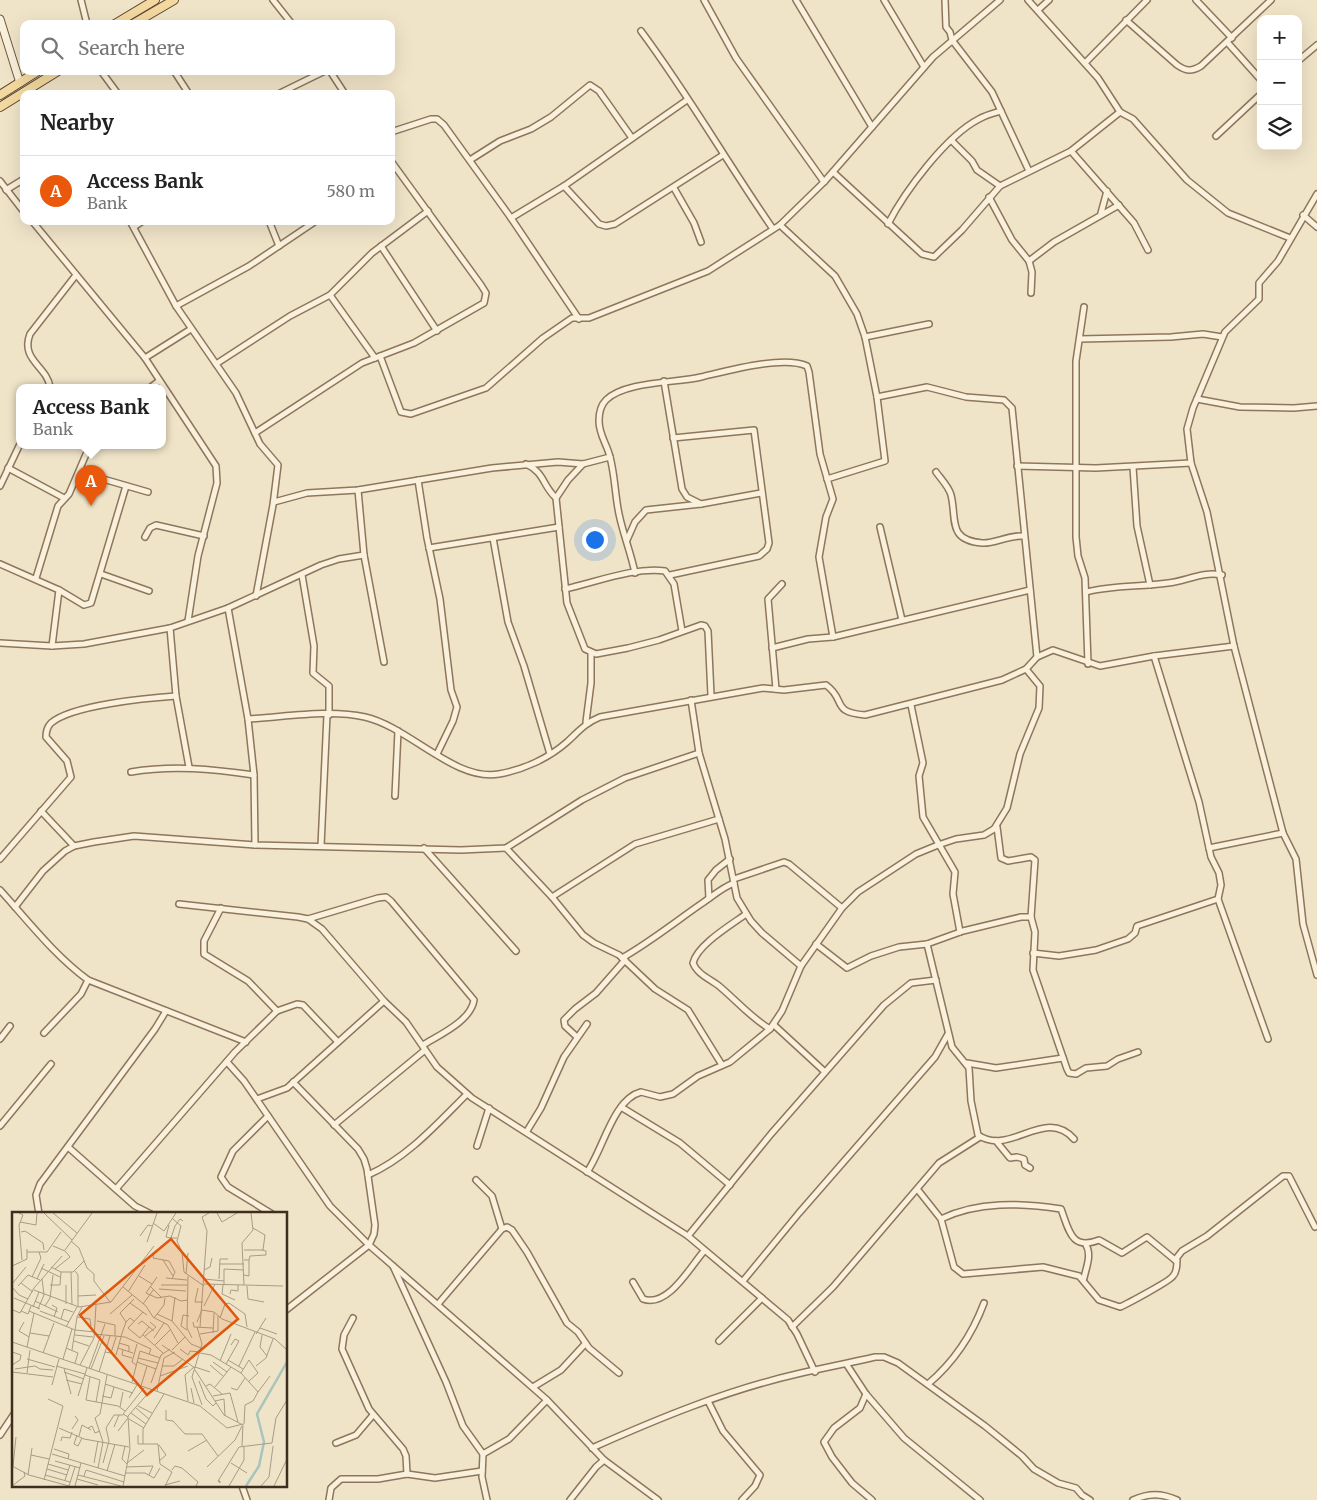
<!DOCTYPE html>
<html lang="en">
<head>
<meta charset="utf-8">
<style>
	:root { --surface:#fff; --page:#f6f6f6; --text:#222; --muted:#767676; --line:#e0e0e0; --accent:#ea580c }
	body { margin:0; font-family:Merriweather,serif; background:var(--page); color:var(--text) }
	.controls { position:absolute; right:15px; top:15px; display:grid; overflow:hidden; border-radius:10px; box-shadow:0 5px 20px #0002 }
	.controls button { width:45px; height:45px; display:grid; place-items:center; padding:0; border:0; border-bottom:1px solid var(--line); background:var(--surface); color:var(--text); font:25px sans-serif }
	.you { position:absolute; left:594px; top:539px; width:18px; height:18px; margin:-12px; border:4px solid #fff; border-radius:50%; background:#1a73e8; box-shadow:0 0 0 8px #1a73e833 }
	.badge { display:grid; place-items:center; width:32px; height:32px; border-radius:50%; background:var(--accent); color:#fff; font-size:16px; font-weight:700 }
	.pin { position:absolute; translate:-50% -41px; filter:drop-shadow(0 1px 2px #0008) }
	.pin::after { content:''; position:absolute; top:26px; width:18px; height:15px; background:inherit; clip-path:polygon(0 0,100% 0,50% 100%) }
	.popup { position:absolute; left:16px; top:384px; width:150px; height:65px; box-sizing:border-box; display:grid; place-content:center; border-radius:10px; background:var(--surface); filter:drop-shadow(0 1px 4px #0005); font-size:16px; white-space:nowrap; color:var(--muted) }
	.popup b { font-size:19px; color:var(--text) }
	.popup::after { content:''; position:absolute; left:50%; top:100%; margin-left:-10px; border:10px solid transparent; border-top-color:var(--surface) }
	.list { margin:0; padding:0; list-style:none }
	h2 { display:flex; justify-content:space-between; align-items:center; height:65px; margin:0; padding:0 20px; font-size:21px }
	h2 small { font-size:16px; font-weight:400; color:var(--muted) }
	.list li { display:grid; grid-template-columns:32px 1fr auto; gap:15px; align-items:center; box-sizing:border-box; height:70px; padding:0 20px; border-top:1px solid var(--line) }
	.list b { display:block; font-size:19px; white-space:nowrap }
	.list p { margin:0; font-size:16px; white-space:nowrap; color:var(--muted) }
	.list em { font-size:16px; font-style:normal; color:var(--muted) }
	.icon { flex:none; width:28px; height:28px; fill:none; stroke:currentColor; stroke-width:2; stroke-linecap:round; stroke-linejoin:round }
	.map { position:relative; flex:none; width:1317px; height:1500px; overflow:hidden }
	.search { position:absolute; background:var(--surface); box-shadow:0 5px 20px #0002; left:20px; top:20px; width:375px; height:55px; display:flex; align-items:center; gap:12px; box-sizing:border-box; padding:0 18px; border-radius:10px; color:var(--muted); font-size:19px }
	.panel { position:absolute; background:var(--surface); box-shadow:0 5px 20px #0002; left:20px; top:90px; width:375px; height:135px; border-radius:10px }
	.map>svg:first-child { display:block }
</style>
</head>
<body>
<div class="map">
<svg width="1317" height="1500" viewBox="0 0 1317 1500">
	<rect width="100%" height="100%" fill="#f0e4c8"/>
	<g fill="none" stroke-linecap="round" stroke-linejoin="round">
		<defs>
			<g id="street">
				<path d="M81 0 87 24"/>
				<path d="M273 0 292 24"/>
				<path d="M704 0 736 58 824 182"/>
				<path d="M796 0 872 127"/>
				<path d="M884 0 924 67"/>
				<path d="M945 0 946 27 950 32 952 40 992 92 1029 171"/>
				<path d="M1028 0 1098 78 1120 112 1133 119 1187 180 1228 213 1290 238"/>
				<path d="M1196 0 1232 38"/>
				<path d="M1038 10 1049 0"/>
				<path d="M1126 20 1177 65C1186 71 1191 72 1201 66L1271 0"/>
				<path d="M641 31C688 94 728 164 773 229"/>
				<path d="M1227 42 1261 80"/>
				<path d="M1298 61 1317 45"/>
				<path d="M1085 63 1147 0"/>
				<path d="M101 71 118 94"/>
				<path d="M174 71 189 94"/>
				<path d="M330 71 345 94"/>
				<path d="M278 94 325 71"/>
				<path d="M391 132 431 119H437L444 125 511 218 579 319"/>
				<path d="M1216 136 1261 94"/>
				<path d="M951 140 972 161 977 170 1000 186"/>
				<path d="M1071 151 1134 223 1148 250"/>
				<path d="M470 160 500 141 531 129 551 117 590 85 599 91 632 138"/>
				<path d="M833 172 922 254 934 257 962 230 1000 186 1071 151 1120 112"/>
				<path d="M0 181 24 212"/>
				<path d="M564 186 599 224 606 226 615 224 723 155"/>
				<path d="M674 188 694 223 701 242"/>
				<path d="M6 190 24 179"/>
				<path d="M1317 194 1278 261 1259 283V299L1225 332 1193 408 1187 429 1191 463 1207 512 1234 646 1283 833 1296 859 1303 924 1317 975"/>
				<path d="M989 197 1012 240 1029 261 1032 272 1031 293"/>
				<path d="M1101 213 1107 191"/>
				<path d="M1303 215 1317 227"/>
				<path d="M511 218 564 186 687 100"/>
				<path d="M32 221 145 358 216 466 217 483 198 556 188 621"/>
				<path d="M130 221 176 306 236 393 260 444 278 465 273 505 256 596"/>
				<path d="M269 221 279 246"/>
				<path d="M888 224C905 191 946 136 979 119 986 115 994 113 1001 111"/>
				<path d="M780 225 835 276 857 314 865 337 877 397 885 461 827 479"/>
				<path d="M134 227 143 221"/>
				<path d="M381 246 437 331"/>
				<path d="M1029 261 1054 242 1119 205"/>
				<path d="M330 295 375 358"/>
				<path d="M176 306 249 266 316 221"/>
				<path d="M1084 307 1076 361V537L1078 556 1085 578 1088 664"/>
				<path d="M865 337 929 324"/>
				<path d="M1080 339 1171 337 1203 334 1222 337"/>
				<path d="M380 356 401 412 411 414 486 388 543 338 572 318H589L708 271 780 225 824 182 933 57 1000 0"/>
				<path d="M145 358 191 329"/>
				<path d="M216 364 290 316 330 295 372 253 428 211"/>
				<path d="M664 381 682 489 687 497 701 504"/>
				<path d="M50 387C47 366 20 360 30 334L76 275"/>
				<path d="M151 387 159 381"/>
				<path d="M877 397 927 387 966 397 1004 400 1012 408 1037 657"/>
				<path d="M1197 399 1240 407 1294 408 1317 406"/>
				<path d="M255 433 362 363 414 343 484 303 486 293 481 285 391 161"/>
				<path d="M526 464C545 473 542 485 556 498"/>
				<path d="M583 464 568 480 556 498 567 603 585 649 596 654 628 648 659 640 701 625 705 626 708 631 711 695"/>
				<path d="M1017 466 1096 468 1191 463"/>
				<path d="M1133 467 1137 526 1150 585"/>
				<path d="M8 468 64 498"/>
				<path d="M79 472 148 492"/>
				<path d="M936 472C941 479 949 487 951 495 957 519 947 540 982 543 995 544 1007 535 1024 536"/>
				<path d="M418 480 427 538 440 599 451 690 457 707 453 721 437 754"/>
				<path d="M0 486 20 444"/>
				<path d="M358 490 364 555 384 662"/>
				<path d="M274 502 307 493 358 490 492 468 558 462 583 464 610 457"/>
				<path d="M880 527 902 620"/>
				<path d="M145 537 150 528 156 525 204 536"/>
				<path d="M493 538 508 622 524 666 550 754"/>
				<path d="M627 540 635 522 646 510 701 504 761 493"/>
				<path d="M429 548 559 527"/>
				<path d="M0 564 59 590 52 646"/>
				<path d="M635 573C631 553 623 534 619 514 615 495 615 476 610 457 607 444 599 435 599 421 599 414 601 405 606 400 625 381 677 383 701 377 727 371 783 355 807 366L809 372 820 454 833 499 826 517 819 557 833 637"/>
				<path d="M101 574 149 591"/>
				<path d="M302 575 314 646 313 673 329 686V715"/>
				<path d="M670 575 759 556 767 549 769 543 754 430 673 438"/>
				<path d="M36 578 58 506 69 494 90 445"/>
				<path d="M565 589C597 582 633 567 665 571L674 584 682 631"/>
				<path d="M59 590 84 605 91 603 126 486"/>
				<path d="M1086 592C1114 585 1140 587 1168 583 1187 581 1202 571 1222 575"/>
				<path d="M228 608 248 719 254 775 255 845"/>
				<path d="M170 628 176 696 189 767"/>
				<path d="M0 643 52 646 84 644 170 628 228 608 321 565 339 559 364 555"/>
				<path d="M772 648 808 639 833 637 1030 590"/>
				<path d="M1154 656 1199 802 1211 857 1219 873 1221 885 1218 899 1268 1039"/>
				<path d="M776 689 768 599 782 584"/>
				<path d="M691 700 699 753 725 839 737 898 751 921 762 933 801 966"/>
				<path d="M911 705 923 763 919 776 923 817 955 872 953 894 960 932"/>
				<path d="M248 719C286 717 329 709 365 717 409 727 455 782 499 774 523 770 549 758 567 742 578 732 585 723 600 717L763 688 784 690 826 685C847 700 830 712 865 715L1002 680 1026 669 1037 657 1053 650 1100 666 1154 656 1234 646"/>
				<path d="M586 722 591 683V654"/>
				<path d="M131 772C173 765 212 769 254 775"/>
				<path d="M395 796 398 731"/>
				<path d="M41 811 74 846"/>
				<path d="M997 827 1001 858 1008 861 1031 857 1035 860 1031 917 1035 932 1033 970 1067 1069 1069 1073 1076 1074 1086 1068 1107 1066 1118 1059 1138 1052"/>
				<path d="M321 846 327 715"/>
				<path d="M424 848 516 951"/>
				<path d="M506 848 552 897 583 935 594 943 619 955 655 989 688 1010 722 1065"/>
				<path d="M1209 848 1283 833"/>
				<path d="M0 859 71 777 67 761 46 737C46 731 47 727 51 723 72 705 147 698 176 696"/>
				<path d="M734 879 784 862 789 864 842 908"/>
				<path d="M0 890C29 922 54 955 88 980L246 1042"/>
				<path d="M552 897 635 844 719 819"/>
				<path d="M709 898 708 880 716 870 730 859"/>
				<path d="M179 904 298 917 308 919 322 929 384 1001 406 1022 437 1067 472 1098 688 1236 788 1320 797 1334 815 1372"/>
				<path d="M15 907 43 871 65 851 74 846 94 842 134 836 255 845 461 850 506 848 582 800 625 778 699 753"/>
				<path d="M221 908 204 941V954L248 981 277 1011"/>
				<path d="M746 914C731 925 697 945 693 963 697 974 710 979 719 986 737 1001 750 1017 770 1029"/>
				<path d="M308 919 378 898 386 897 391 901 474 1000C471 1021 439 1035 423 1045"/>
				<path d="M816 944 847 968 871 956 899 947 927 944 963 931 1021 917H1031"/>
				<path d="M927 944 952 1047 969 1068 971 1101 978 1135C1010 1157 1045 1106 1074 1139"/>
				<path d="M1033 953 1059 956 1096 950 1128 939 1135 933 1137 926 1218 899"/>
				<path d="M622 958C650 942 675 922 701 904 712 897 721 888 734 883"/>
				<path d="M774 1025 825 1072"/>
				<path d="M44 1033 81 994 88 980"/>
				<path d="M577 1037 565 1026 564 1020 575 1009 596 993 625 960"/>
				<path d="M0 1039 10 1026"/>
				<path d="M227 1062 244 1081 330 1206 369 1245 547 1400 604 1460 658 1500"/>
				<path d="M967 1063 996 1068 1063 1058"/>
				<path d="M257 1099 287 1088 384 1001"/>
				<path d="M621 1107 680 1143 730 1185"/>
				<path d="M268 1116 233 1151 221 1177 228 1187 272 1214"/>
				<path d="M334 1125 425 1050"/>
				<path d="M0 1126 51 1064"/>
				<path d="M527 1131 541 1108 564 1057 587 1024"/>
				<path d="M996 1141 1010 1158 1017 1157 1024 1159 1025 1165 1030 1168"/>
				<path d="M477 1146 489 1108"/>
				<path d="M68 1147 135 1206 151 1214"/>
				<path d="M587 1172C603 1150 613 1099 641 1092L660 1097 673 1094 698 1076 730 1062 770 1029 782 1011 801 966 842 908 858 892 916 854 938 845 956 839 984 835 994 829 1007 808 1020 754 1039 708 1040 686 1026 669"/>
				<path d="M368 1175C407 1158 437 1124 467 1094"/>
				<path d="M476 1180 492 1196 502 1229"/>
				<path d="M116 1189 235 1052 277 1011 297 1004 303 1005 338 1042"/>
				<path d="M918 1190 941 1219 954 1267 963 1274 1043 1267 1079 1276 1099 1300 1120 1307C1127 1304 1170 1281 1173 1276 1177 1272 1177 1265 1177 1260H1175L1147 1237 1122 1253 1099 1240C1071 1251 1069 1230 1061 1209 1021 1203 978 1201 941 1219"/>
				<path d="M39 1214 36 1195 40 1184 155 1029 166 1011"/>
				<path d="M688 1236 771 1134 884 1005 911 983 936 980"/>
				<path d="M1175 1260 1182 1251 1207 1236 1283 1176H1289L1315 1227"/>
				<path d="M393 1266 446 1382 463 1426 483 1454 482 1477 487 1500"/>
				<path d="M1084 1278C1086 1268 1092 1255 1086 1245"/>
				<path d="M743 1281 799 1213 935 1057 948 1034"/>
				<path d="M633 1282 643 1299C668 1308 690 1267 704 1251"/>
				<path d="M438 1304 502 1229 507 1227 512 1230 527 1252 567 1323 578 1332 589 1348 619 1373"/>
				<path d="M286 1310 369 1245 374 1234 375 1225 367 1169 364 1159 358 1149 293 1082"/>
				<path d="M353 1318 344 1335 342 1349 369 1409 403 1449 406 1456 407 1474"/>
				<path d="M792 1327 833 1287 939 1163 980 1137"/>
				<path d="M719 1341 762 1298"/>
				<path d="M847 1365 866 1394 904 1438 980 1500"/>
				<path d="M928 1384C954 1362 972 1335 984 1303"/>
				<path d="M533 1387 561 1370 585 1344"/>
				<path d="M866 1394 860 1408 834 1428 824 1442 832 1457 852 1483 872 1500"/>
				<path d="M708 1401 723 1431 760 1475 755 1486 742 1500"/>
				<path d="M0 1435 14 1414"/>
				<path d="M336 1443 356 1435 373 1415"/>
				<path d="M592 1448C657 1419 727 1390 797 1374 823 1368 849 1363 875 1357H884L898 1363 985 1426 1022 1456 1034 1469 1058 1483 1076 1488 1082 1495 1090 1500"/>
				<path d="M483 1454 509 1439 547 1400"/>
				<path d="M242 1486 247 1500"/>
				<path d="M329 1500 331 1488 341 1479H378L407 1474 435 1478 482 1471"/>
				<path d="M570 1500 596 1467 604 1460"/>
				<path d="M1133 1500C1149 1493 1161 1493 1177 1500"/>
			</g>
			<path id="secondary" d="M0 19 20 83"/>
			<g id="primary">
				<path d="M115 24 155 0"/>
				<path d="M133 24 174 0"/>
				<path d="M0 95 38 71"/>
				<path d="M0 107 58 71"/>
			</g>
		</defs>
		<use href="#street" stroke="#8d765c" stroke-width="8"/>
		<use href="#secondary" stroke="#6f573f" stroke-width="9"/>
		<use href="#primary" stroke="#5b4430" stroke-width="10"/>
		<use href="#street" stroke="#faf1dc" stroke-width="5"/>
		<use href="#secondary" stroke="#faf1dc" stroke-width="7"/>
		<use href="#primary" stroke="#f3d9a0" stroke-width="8"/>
	</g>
	<g transform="translate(12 1212)">
		<rect width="275" height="275" fill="#f0e4c8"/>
		<path fill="none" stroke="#a9c4bc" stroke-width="2.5" d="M234 274 247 254 252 230 245 202 275 150"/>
		<path fill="none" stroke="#a89b85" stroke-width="1" d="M7 1 11 3 7 13 10 48M32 1 60 28M41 1 65 21M205 1 210 10 225 1M161 7 169 14 165 29 170 40 172 60 192 74M8 10 24 13 25 1M141 11 152 19 164 1M157 13 154 25 159 26M9 20 13 19 31 31 32 38M128 24 136 13 140 14M165 26H159L163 14 168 7 171 9M59 29 67 36 75 56 82 62V69L98 90M135 30 145 1M41 34 53 39 58 45 43 57M53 38 80 1M232 38H251L253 23 241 16M15 40H35L49 20M142 41 141 46 157 49 163 60 160 67M151 48 161 64M237 48 238 44 254 43V39L250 38M208 52H232M0 54 15 47V37M39 55 49 60H61L72 49M29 56 48 65M192 58 198 55 200 46M63 59 66 63V95M59 60 60 93M174 62 176 41M232 63 237 64V48H232M127 64 140 72M176 64 175 116 180 126M20 65 29 46 27 40M154 66 175 68M25 67 32 52M192 67 212 69M207 67 208 47H216M9 71 21 80M0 72 14 55M192 72 271 74M38 73H48L49 60M54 73V92M149 73H175M211 73 210 82 223 88M212 73V57L232 58M232 73 230 31 241 18 239 1M6 74 16 63 28 68M138 74 150 86M235 74 236 87 252 90M0 75 7 83 16 87M111 75 134 94 141 105 156 113 166 131M186 76 183 90H191M147 77 174 79M22 78 67 95 99 90 142 34M116 80 133 53M134 81 145 86 158 84 169 89 176 88M134 81 145 65M218 82 219 78 226 79V73M66 84 84 83M2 86 28 97M23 89 46 100M118 91 135 103M131 92 142 77M40 93 45 96 42 105M33 94 38 86 41 63M192 94 203 72M21 95 27 80M26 97 32 83 30 67M1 98 8 101 22 76 50 44M9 99 16 102 19 94M17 99 63 118 83 120M28 99 57 110M131 100 116 116 128 126 137 115M98 102 120 83M145 102 160 109 179 132 189 136M65 105 78 107 79 114M142 106 152 93 153 86M208 106 213 92 217 91 233 102 235 115M49 107 52 97 61 100M85 109 103 113V124M160 109 163 85M12 110 7 119 17 125M114 110 108 101 122 87M181 110 182 115 201 116M185 110 190 98 202 100 210 107 263 127 275 138M126 112 130 109 142 119M54 115 65 95M185 115 190 132 180 165 190 193M188 115 195 19 190 5 197 1M248 116 265 122M175 118 169 114 171 103 177 104M18 121 37 124M201 121 202 101M82 122 113 125 139 137 137 142M188 122 206 119V104M244 122 254 106M63 123 81 125M131 123 151 141M250 123 248 135 255 144M109 124 114 110 118 106 122 109M133 124 144 115 138 110M142 126 152 111M62 129 77 134M0 130 188 194 215 216 231 212 230 234M107 131 117 134V139M143 133 158 118M150 133 183 156M15 135 22 101M54 136 66 141 63 151M106 136 121 141M168 137 176 143 178 139 188 140M60 138 65 105 70 95M111 138 110 143 120 146M160 138 173 125M0 140 9 143 8 148 0 153M93 140 99 141 104 125M31 141 42 111M188 141 199 143 229 161 246 180 241 189 233 193 232 212M104 143 109 125M126 146 146 151M15 147 43 155M51 147 60 117M216 148 231 157M208 149 219 122M125 150 144 157M201 150 215 160M214 152 227 129 223 127 219 133M68 153 82 126 84 93M124 153 120 150 125 132M198 153 211 164M44 154 73 162M150 154H162L171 147M227 154 243 120M244 154 254 146 261 127M183 155 198 160M52 156 59 182M77 156 93 112M3 157 23 154 28 157 41 158M79 157 92 124M183 158 212 203 229 212M0 160 41 165M52 160 72 167M87 160 98 124M15 161 18 138M229 161 237 148M73 163 88 168M148 164 176 154M78 165 74 188 106 194 113 199M54 168 70 172M187 169 194 187 201 194 204 191M120 170 128 139 148 146M236 170 246 161 237 148M139 171 149 143 158 137M93 172 121 181M40 173 47 147M129 174 135 154M194 174 198 172 210 182M203 175 219 155M179 176 182 191M219 176 225 178 233 166M145 179 152 146 163 140M246 180 258 164M66 184 75 156M90 184 99 186 102 175M201 184 218 181 226 210M117 186 125 173M176 189 173 163 182 155M203 189 212 187 213 204M84 190 88 168M126 194 140 201M108 195 111 180M124 196 137 207M154 198V208L161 209 173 222H190L206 244M119 201 134 212M116 205 111 202 132 176M117 207 132 216M102 215 107 203H111M47 216 72 227 117 235M76 216 80 214 83 221 88 219M60 217 66 208 63 204M106 219 116 206M65 223 62 232 66 234 70 226M126 223V232H146M67 224 70 213 79 218M49 229 50 225 58 226 60 220M260 231 264 206 275 188M131 232V217L152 182M146 232 148 252 160 260 153 274M147 233 154 243 147 249M113 234 110 247 115 252M42 237 57 242 56 247M176 239 195 228M40 242 113 264M19 243 37 247M43 249 68 256M82 251 86 229M91 251 97 229 94 216 102 203H107M115 251 132 238M219 251 235 261M36 252 56 258M0 254 17 263 57 274M1 254 4 225M114 255 141 254 137 263M195 255 223 228 230 214M86 256 91 230 83 206 88 202 95 163M35 257 55 263M160 258 163 254 170 256 186 270 184 274M95 259 103 232M113 261H133L142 266 148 256M16 263 20 236M33 263 58 270M66 263 109 274M72 264 74 258 112 270M65 267 86 273M32 268 51 194 36 187M53 268 58 253M206 269 208 271V269H206L227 235 260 231M153 273 168 269M0 274 13 264 12 260M57 274 63 255M63 274 69 251M111 274 118 237 116 204 139 178M217 274 232 248V235M249 274 257 265 261 234M262 274 275 247"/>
		<path fill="#df570d" fill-opacity="0.15" stroke="#df570d" stroke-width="2.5" d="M159 27 226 107 135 183 68 103Z"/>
		<rect width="275" height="275" fill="none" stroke="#3d2e20" stroke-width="2.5"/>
	</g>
</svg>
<div class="controls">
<button>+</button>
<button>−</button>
<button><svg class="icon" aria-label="layers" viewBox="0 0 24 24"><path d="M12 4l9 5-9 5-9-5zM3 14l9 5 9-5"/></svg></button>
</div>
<div class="you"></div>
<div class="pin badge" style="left:91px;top:506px">A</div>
<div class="popup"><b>Access Bank</b>Bank</div>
<div class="search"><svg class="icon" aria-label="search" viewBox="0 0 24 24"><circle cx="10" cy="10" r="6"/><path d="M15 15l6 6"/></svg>Search here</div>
<section class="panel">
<h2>Nearby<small></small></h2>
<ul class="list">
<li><span class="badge">A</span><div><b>Access Bank</b><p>Bank</p></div><em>580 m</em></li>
</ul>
</section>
</div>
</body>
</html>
